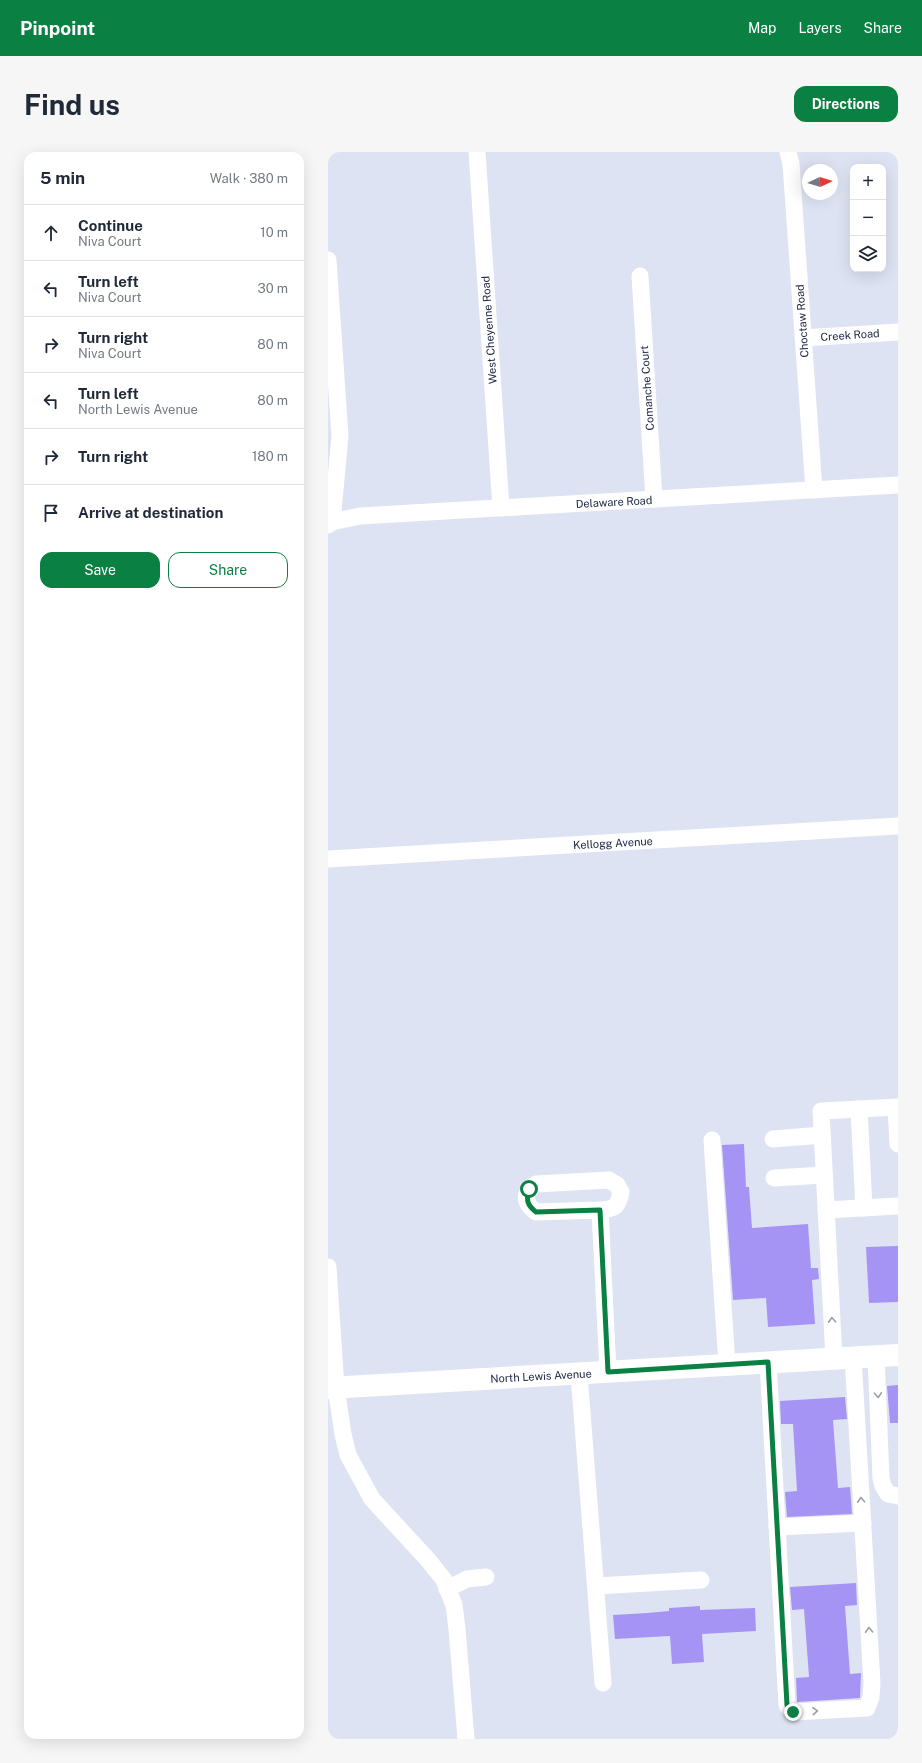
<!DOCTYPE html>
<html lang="en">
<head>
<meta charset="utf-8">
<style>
	:root { --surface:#fff; --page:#f6f6f7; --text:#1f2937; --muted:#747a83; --line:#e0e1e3; --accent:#0b8043 }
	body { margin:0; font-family:"Public Sans",sans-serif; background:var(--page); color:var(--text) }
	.controls { position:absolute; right:12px; top:12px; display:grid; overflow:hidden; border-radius:8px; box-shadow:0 4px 16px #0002 }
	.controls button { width:36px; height:36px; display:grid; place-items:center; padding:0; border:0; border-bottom:1px solid var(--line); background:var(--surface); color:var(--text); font:20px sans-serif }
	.compass { position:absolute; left:474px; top:12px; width:36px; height:36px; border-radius:50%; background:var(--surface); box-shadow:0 4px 16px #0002; rotate:86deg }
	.stop { position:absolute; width:12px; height:12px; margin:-9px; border:3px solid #0b8043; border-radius:50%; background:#fff }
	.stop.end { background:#0b8043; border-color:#fff; box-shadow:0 1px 4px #0008 }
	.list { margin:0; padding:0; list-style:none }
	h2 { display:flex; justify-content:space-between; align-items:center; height:52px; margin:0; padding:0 16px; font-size:17px }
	h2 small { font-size:13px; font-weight:400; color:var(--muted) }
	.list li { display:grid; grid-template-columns:26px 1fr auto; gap:12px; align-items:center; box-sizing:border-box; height:56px; padding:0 16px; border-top:1px solid var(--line) }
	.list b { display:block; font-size:15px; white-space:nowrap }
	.list p { margin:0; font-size:13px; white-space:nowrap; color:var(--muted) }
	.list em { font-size:13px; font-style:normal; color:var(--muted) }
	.actions { display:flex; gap:8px; padding:12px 16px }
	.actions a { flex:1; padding:9px 0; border:1px solid var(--accent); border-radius:12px; text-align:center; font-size:14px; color:var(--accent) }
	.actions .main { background:var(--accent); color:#fff }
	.icon { flex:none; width:22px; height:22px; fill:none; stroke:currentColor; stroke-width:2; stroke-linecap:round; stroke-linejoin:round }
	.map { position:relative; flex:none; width:570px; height:1587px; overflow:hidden; border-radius:12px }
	header { display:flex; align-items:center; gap:24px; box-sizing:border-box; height:56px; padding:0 20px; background:var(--accent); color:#fff }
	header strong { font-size:19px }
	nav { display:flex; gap:22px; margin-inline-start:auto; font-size:14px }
	.intro { display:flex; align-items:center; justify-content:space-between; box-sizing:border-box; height:96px; padding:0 24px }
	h1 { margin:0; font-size:28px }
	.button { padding:10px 18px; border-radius:12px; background:var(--accent); color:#fff; font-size:14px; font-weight:700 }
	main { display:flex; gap:24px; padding:0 24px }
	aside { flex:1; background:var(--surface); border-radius:12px; box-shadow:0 4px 16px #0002 }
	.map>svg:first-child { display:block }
</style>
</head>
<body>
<header>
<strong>Pinpoint</strong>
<nav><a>Map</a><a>Layers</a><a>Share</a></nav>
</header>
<div class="intro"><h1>Find us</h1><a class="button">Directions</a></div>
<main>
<aside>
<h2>5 min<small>Walk · 380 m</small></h2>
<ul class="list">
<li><svg class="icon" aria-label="ahead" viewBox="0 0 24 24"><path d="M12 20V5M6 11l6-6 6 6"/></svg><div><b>Continue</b><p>Niva Court</p></div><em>10 m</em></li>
<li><svg class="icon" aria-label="left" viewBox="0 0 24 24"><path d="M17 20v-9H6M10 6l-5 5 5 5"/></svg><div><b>Turn left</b><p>Niva Court</p></div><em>30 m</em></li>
<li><svg class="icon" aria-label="right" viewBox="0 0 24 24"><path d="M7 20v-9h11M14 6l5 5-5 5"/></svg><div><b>Turn right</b><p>Niva Court</p></div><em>80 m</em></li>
<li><svg class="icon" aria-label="left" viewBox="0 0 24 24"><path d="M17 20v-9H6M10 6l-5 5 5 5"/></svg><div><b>Turn left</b><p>North Lewis Avenue</p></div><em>80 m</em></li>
<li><svg class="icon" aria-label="right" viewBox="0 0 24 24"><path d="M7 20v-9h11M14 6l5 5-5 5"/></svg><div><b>Turn right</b></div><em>180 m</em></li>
<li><svg class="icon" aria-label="arrive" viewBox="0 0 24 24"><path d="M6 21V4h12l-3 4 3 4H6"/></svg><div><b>Arrive at destination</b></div></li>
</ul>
<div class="actions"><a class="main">Save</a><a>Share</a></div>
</aside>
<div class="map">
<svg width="570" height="1587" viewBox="0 0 570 1587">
	<rect width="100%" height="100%" fill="#dee3f3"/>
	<g fill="#a594f4">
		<path d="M416 992 418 1035H421L424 1076 480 1072 483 1116H490L491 1127 484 1128 487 1172 440 1175 438 1146 405 1148 394 993Z"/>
		<path d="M570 1094V1150L541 1151 538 1095Z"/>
		<path d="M570 1233V1271H562L559 1234Z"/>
		<path d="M517 1245 519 1267 505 1268 510 1336 522 1335 524 1362 459 1365 457 1340 469 1339 465 1272H453L452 1249Z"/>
		<path d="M528 1431 529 1453 517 1454 522 1522 533 1521 532 1546 469 1550 468 1526 481 1525 476 1457 464 1458 462 1435Z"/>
		<path d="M372 1454V1458L427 1456 428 1479 374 1482 376 1510 344 1512 342 1484 287 1487 285 1463 319 1461 341 1459V1456Z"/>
	</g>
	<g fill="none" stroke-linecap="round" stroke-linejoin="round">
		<g stroke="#fff" stroke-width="17">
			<path d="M149 0 173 356"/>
			<path d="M460 0 463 12 486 338"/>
			<path d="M0 108 12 284 4 370 0 373"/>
			<path d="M312 124 326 347"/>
			<path d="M475 186 570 180"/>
			<path d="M4 370 32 364 570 333"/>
			<path d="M0 707 570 674"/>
			<path d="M568 956 570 992"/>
			<path d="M531 957 536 1056"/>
			<path d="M445 987 494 983"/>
			<path d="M384 988 399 1213"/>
			<path d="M446 1026 496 1023"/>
			<path d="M272 1058C287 1057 290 1055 293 1040L289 1033 281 1028 208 1032C195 1041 195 1050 208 1060L272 1058 280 1220"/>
			<path d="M498 1058 570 1054"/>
			<path d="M0 1115 8 1236 15 1282 20 1303 44 1347 101 1409 116 1428 126 1453 129 1477 138 1587"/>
			<path d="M548 1204 553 1326 555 1334 560 1342 570 1344"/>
			<path d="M506 1207 493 959 570 955"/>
			<path d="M440 1210 459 1553 465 1560 539 1556 543 1545 544 1531 525 1205"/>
			<path d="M251 1222 275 1531"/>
			<path d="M449 1375 535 1371"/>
			<path d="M268 1434 373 1428"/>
			<path d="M119 1437 139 1427 158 1425"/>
		</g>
		<path stroke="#fff" stroke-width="22" d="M0 1236 570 1203"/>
	</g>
	<defs><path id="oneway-chevron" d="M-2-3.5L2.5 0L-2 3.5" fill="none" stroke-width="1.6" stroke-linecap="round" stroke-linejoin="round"/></defs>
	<g stroke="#9b9fab">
		<use href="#oneway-chevron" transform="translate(504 1168) rotate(-93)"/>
		<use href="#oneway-chevron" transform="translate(550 1243) rotate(87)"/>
		<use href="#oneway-chevron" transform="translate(533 1348) rotate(-93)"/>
		<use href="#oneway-chevron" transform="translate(541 1478) rotate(-93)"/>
		<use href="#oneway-chevron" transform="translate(487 1559) rotate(-3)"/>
	</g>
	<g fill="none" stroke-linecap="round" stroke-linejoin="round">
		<path stroke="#0b8043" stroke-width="5" d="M201 1037C198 1048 199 1053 208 1060L272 1058 280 1220 440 1210 459 1553 465 1560"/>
	</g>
	<g text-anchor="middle" stroke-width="3" stroke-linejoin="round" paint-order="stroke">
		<g font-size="11" fill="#202945" stroke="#fff">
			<text transform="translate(474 169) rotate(-94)" y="4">Choctaw Road</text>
			<text transform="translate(161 178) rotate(-94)" y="4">West Cheyenne Road</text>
			<text transform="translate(522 183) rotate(-4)" y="4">Creek Road</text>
			<text transform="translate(319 236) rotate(-94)" y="4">Comanche Court</text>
			<text transform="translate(286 350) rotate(-3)" y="4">Delaware Road</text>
			<text transform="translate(285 691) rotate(-3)" y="4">Kellogg Avenue</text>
			<text transform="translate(213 1224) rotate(-3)" y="4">North Lewis Avenue</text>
		</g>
	</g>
</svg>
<div class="controls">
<button>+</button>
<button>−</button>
<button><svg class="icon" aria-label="layers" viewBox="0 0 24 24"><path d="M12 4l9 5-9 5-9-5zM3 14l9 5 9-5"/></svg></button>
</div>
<svg class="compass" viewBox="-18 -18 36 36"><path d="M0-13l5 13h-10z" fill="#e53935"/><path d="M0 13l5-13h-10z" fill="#747a83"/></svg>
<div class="stop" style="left:201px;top:1037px"></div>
<div class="stop end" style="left:465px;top:1560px"></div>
</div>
</main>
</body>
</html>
